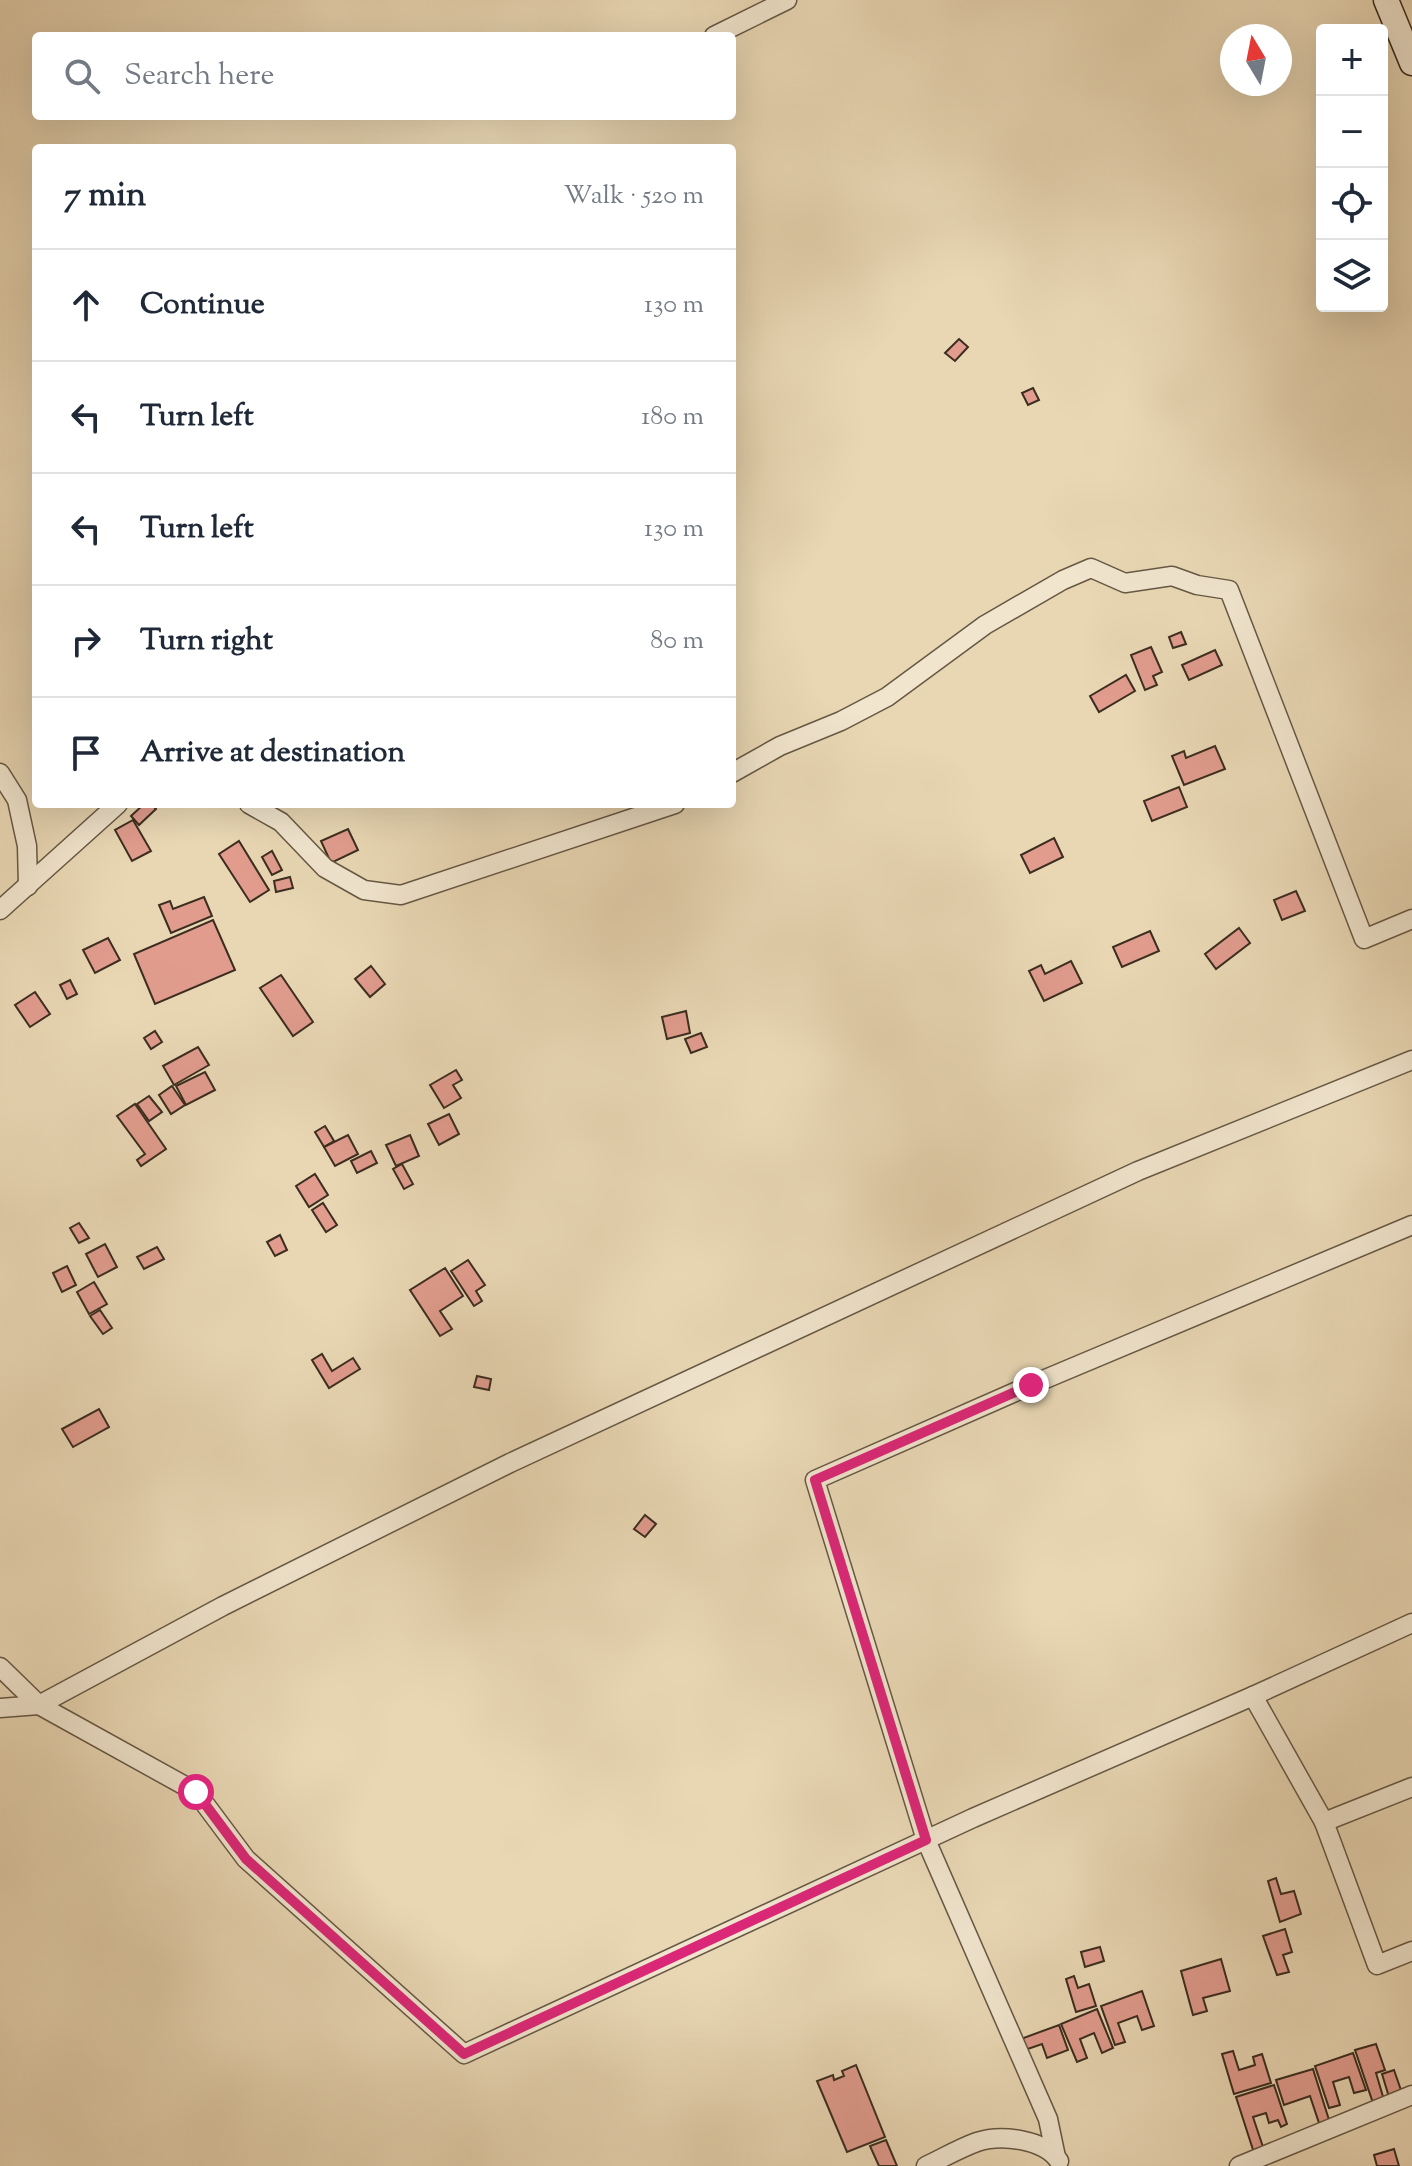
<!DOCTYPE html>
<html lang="en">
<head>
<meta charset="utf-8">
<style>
	:root { --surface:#fff; --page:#f6f6f7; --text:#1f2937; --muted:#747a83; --line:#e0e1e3 }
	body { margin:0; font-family:"Sorts Mill Goudy",serif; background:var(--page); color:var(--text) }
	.controls { position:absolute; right:24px; top:24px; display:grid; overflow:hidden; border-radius:8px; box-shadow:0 8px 32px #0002 }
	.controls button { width:72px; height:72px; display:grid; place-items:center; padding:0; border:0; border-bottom:2px solid var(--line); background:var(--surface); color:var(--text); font:40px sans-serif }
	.compass { position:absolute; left:1220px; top:24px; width:72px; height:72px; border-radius:50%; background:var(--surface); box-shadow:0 8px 32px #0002; rotate:350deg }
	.stop { position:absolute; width:24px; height:24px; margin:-18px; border:6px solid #db2777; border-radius:50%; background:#fff }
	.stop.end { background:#db2777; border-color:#fff; box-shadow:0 2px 8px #0008 }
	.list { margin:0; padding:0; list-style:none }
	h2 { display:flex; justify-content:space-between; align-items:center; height:104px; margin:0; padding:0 32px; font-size:34px }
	h2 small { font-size:26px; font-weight:400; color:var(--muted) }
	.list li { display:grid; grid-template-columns:52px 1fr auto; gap:24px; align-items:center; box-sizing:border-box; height:112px; padding:0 32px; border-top:2px solid var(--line) }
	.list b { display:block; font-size:30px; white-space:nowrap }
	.list em { font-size:26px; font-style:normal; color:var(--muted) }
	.icon { flex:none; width:44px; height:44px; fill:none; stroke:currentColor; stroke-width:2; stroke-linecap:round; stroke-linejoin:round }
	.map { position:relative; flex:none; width:1412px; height:2166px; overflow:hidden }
	.search { position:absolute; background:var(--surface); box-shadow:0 8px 32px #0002; left:32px; top:32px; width:704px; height:88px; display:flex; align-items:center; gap:20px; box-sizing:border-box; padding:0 28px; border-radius:8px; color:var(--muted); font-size:30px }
	.panel { position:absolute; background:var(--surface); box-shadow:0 8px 32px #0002; left:32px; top:144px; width:704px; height:664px; border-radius:8px }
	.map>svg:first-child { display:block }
</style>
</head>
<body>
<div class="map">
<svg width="1412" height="2166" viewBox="0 0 1412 2166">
	<rect width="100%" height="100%" fill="#e9d7b4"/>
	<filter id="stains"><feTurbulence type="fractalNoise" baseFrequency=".0025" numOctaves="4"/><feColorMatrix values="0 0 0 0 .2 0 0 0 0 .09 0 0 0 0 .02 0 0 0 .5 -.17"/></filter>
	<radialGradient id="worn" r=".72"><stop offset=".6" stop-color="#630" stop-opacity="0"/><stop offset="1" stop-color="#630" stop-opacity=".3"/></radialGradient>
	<g fill="#e19c8e" stroke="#3b2d1f" stroke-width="2">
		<path d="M959 339 968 347 955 361 945 353Z"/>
		<path d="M1033 388 1039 400 1028 405 1022 393Z"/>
		<path d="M1181 632 1186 644 1173 648 1169 637Z"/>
		<path d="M1151 647 1162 672 1153 676 1157 685 1145 690 1131 655Z"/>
		<path d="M1215 650 1222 665 1189 680 1182 665Z"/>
		<path d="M1126 675 1135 691 1099 712 1090 696Z"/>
		<path d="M1215 746 1225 769 1184 785 1172 756 1184 751 1186 758Z"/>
		<path d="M1179 787 1187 807 1152 821 1144 801Z"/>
		<path d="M144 804H151L156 809 139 825 131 816Z"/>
		<path d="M133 820 151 851 132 861 115 830Z"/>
		<path d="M348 829 358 850 331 863 321 841Z"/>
		<path d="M1054 838 1063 857 1030 873 1021 855Z"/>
		<path d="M239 841 269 890 250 902 219 854Z"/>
		<path d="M272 851 282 870 272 875 262 857Z"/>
		<path d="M290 877 293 888 276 892 274 881Z"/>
		<path d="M1296 891 1305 911 1282 920 1274 900Z"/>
		<path d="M204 897 212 916 171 933 159 905 170 901 173 909Z"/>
		<path d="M213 920 235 970 155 1004 134 954Z"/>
		<path d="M1239 928 1250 943 1216 969 1205 954Z"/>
		<path d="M1150 931 1159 951 1122 967 1113 947Z"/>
		<path d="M108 938 120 960 95 973 83 950Z"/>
		<path d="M1071 961 1082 983 1044 1001 1029 971 1041 965 1045 974Z"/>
		<path d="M371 966 385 984 370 997 355 979Z"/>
		<path d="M281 975 313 1022 293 1036 260 988Z"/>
		<path d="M70 980 77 994 67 999 60 985Z"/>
		<path d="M35 992 50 1014 30 1027 15 1005Z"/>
		<path d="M686 1011 690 1033 667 1039 662 1017Z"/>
		<path d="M155 1031 162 1042 151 1049 144 1038Z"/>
		<path d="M701 1033 707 1047 691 1053 685 1039Z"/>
		<path d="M198 1047 209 1065 174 1085 163 1066Z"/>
		<path d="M456 1070 462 1080 453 1085 461 1098 444 1108 430 1085Z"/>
		<path d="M205 1072 215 1090 186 1105 176 1086Z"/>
		<path d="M172 1086 185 1105 171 1114 159 1095Z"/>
		<path d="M149 1096 162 1112 149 1121 137 1104Z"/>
		<path d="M135 1104 166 1149 141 1166 137 1160 145 1154 117 1116Z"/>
		<path d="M449 1114 459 1134 439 1145 428 1124Z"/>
		<path d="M325 1126 334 1141 324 1147 315 1132Z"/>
		<path d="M348 1135 358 1154 335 1166 324 1147Z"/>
		<path d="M410 1135 419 1156 396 1166 386 1145Z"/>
		<path d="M371 1151 377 1163 357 1173 351 1161Z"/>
		<path d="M402 1164 413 1184 404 1189 393 1169Z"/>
		<path d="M315 1174 328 1195 309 1207 296 1186Z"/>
		<path d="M323 1203 337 1225 326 1232 312 1210Z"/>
		<path d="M79 1223 89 1238 79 1243 70 1228Z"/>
		<path d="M280 1235 287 1250 275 1256 267 1242Z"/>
		<path d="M105 1244 117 1267 98 1277 86 1254Z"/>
		<path d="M157 1247 164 1259 144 1269 137 1257Z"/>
		<path d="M468 1260 485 1285 476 1291 482 1301 474 1306 451 1271Z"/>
		<path d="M67 1266 76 1285 62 1292 53 1273Z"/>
		<path d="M445 1268 463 1296 440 1311 452 1329 440 1336 410 1290Z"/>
		<path d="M94 1282 107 1304 89 1314 77 1292Z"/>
		<path d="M100 1310 112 1328 103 1334 90 1316Z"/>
		<path d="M322 1354 332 1371 353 1358 360 1369 329 1388 312 1360Z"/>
		<path d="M477 1376 491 1379 489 1390 474 1387Z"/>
		<path d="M99 1409 109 1427 73 1447 62 1429Z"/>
		<path d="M645 1515 656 1524 645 1537 634 1529Z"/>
		<path d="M1276 1878 1281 1894 1294 1891 1301 1914 1280 1922 1268 1881Z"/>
		<path d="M1285 1929 1292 1952 1283 1955 1289 1972 1277 1975 1263 1936Z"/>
		<path d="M1100 1947 1104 1961 1085 1967 1081 1952Z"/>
		<path d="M1221 1959 1230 1991 1203 1998 1207 2011 1193 2015 1181 1971Z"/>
		<path d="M1074 1976 1078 1988 1089 1984 1096 2006 1076 2012 1066 1979Z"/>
		<path d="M1142 1991 1154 2026 1142 2030 1137 2016 1118 2023 1125 2042 1115 2045 1101 2006Z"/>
		<path d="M1097 2009 1113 2048 1102 2053 1094 2033 1080 2039 1087 2058 1077 2062 1061 2024Z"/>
		<path d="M1059 2025 1068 2050 1047 2058 1042 2044 1022 2051 1018 2040Z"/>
		<path d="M1376 2044 1385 2070 1376 2073 1384 2100 1373 2103 1355 2050Z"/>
		<path d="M1233 2051 1239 2070 1255 2065 1253 2057 1262 2054 1271 2083 1234 2094 1222 2054Z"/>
		<path d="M1353 2053 1366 2090 1354 2093 1349 2077 1333 2082 1340 2105 1329 2108 1315 2066Z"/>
		<path d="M856 2065 885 2137 847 2152 817 2081 833 2075 834 2080 844 2076 842 2071Z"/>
		<path d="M1313 2069 1330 2123 1320 2126 1310 2096 1284 2105 1276 2080Z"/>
		<path d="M1394 2070 1402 2093 1389 2097 1382 2074Z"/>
		<path d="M1274 2085 1287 2124 1281 2127 1278 2120 1269 2123 1266 2113 1253 2117 1265 2153 1255 2156 1236 2097Z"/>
		<path d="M886 2140 897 2166H879L870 2146Z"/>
		<path d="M1394 2149 1399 2166H1377L1374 2155Z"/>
	</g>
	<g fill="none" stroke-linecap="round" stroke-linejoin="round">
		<defs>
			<g id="minor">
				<path d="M714 36 787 0"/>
				<path d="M0 773 17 800 27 846 28 886"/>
				<path d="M732 773 780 746 841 721 887 697 985 625 1063 580 1091 568 1125 583 1172 576 1197 585 1229 590 1364 939 1412 919"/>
				<path d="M249 804 281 822 325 868 364 890 401 895 675 804"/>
				<path d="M0 910 118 804"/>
				<path d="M0 1667 39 1705 196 1792 246 1859 464 2054 973 1818 1253 1696 1412 1623"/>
				<path d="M1253 1696 1324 1822 1412 1787"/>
				<path d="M0 1708 39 1705 223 1606 510 1463 1138 1171 1412 1060"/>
				<path d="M1324 1822 1377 1965 1412 1951"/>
				<path d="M1056 2157 1048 2119 926 1840 815 1480 1031 1385 1412 1225"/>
				<path d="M926 2166C943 2158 960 2148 977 2142 1001 2134 1044 2139 1059 2161"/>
				<path d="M1239 2166 1412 2095"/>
			</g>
			<path id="secondary" d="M1386 0 1412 63"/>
		</defs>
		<use href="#minor" stroke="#665844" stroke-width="21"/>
		<use href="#secondary" stroke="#3b2d1f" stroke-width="27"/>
		<use href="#minor" stroke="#f1e5ce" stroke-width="18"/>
		<use href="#secondary" stroke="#f1e5ce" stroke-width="24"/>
	</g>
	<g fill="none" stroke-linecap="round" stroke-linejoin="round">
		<path stroke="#db2777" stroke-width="10" d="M196 1792 246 1859 464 2054 926 1840 815 1480 1031 1385"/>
	</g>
	<rect width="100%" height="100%" filter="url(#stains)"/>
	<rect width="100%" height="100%" fill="url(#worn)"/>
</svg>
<div class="controls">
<button>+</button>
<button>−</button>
<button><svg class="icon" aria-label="locate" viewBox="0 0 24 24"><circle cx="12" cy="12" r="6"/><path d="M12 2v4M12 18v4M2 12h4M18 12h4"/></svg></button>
<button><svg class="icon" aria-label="layers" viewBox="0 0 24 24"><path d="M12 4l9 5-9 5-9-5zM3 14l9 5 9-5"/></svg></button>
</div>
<svg class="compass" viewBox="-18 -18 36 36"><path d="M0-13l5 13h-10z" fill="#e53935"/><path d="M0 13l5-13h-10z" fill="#747a83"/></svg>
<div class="stop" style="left:196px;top:1792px"></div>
<div class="stop end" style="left:1031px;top:1385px"></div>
<div class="search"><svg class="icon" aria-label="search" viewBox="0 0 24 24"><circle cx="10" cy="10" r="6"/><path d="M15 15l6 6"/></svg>Search here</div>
<section class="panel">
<h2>7 min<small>Walk · 520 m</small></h2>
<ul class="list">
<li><svg class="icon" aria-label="ahead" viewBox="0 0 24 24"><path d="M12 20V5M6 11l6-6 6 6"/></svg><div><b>Continue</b></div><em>130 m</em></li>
<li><svg class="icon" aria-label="left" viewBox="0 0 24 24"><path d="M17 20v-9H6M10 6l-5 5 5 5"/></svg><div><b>Turn left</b></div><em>180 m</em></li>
<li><svg class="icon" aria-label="left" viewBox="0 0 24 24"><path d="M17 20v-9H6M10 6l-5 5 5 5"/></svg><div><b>Turn left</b></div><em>130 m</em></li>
<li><svg class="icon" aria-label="right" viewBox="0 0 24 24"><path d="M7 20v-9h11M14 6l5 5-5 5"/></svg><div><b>Turn right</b></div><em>80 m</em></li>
<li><svg class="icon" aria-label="arrive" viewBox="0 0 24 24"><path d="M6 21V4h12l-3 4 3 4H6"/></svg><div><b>Arrive at destination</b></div></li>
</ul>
</section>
</div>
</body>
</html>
